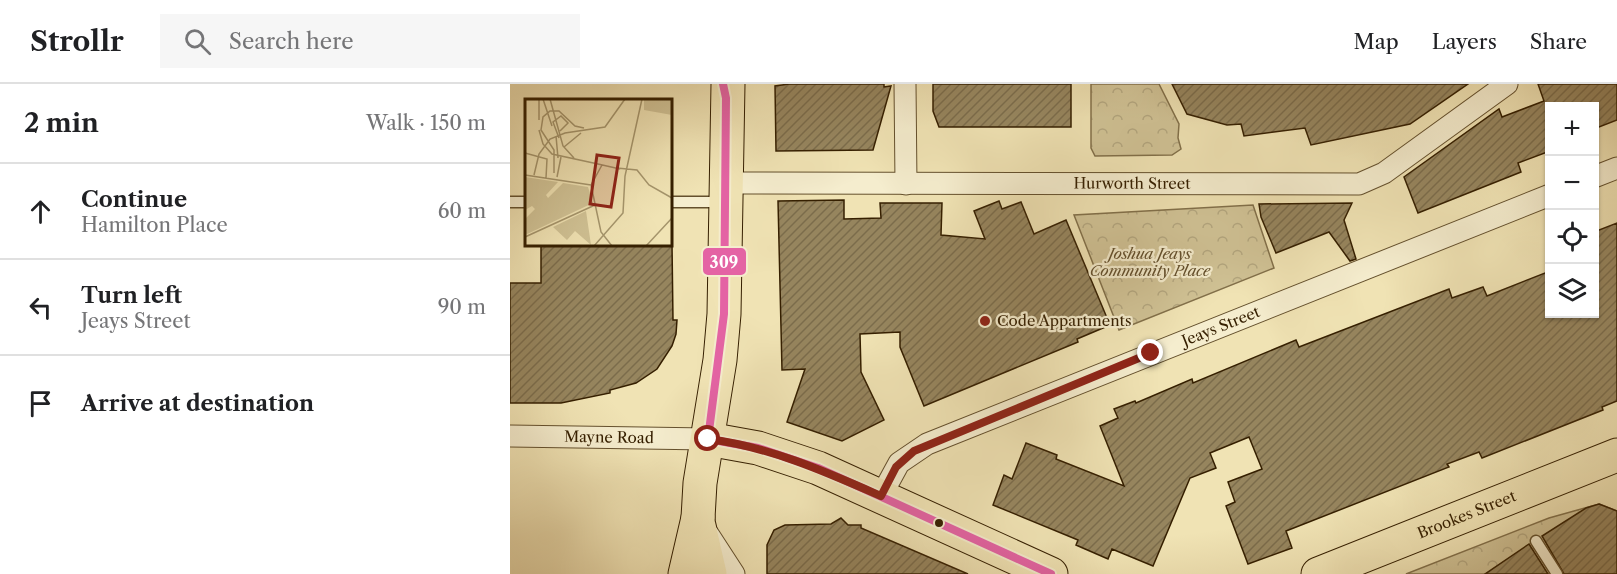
<!DOCTYPE html>
<html lang="en">
<head>
<meta charset="utf-8">
<style>
	:root { --surface:#fff; --page:#f6f6f6; --text:#202124; --muted:#757577; --line:#e0e0e0 }
	body { margin:0; font-family:"Libre Caslon Text",serif; background:var(--page); color:var(--text) }
	.controls { position:absolute; right:18px; top:18px; display:grid; overflow:hidden; border-radius:0px; box-shadow:0 2px 4px #0004 }
	.controls button { width:54px; height:54px; display:grid; place-items:center; padding:0; border:0; border-bottom:2px solid var(--line); background:var(--surface); color:var(--text); font:30px sans-serif }
	.stop { position:absolute; width:18px; height:18px; margin:-14px; border:4px solid #8f2418; border-radius:50%; background:#fff }
	.stop.end { background:#8f2418; border-color:#fff; box-shadow:0 2px 6px #0008 }
	.list { margin:0; padding:0; list-style:none }
	h2 { display:flex; justify-content:space-between; align-items:center; height:78px; margin:0; padding:0 24px; font-size:26px }
	h2 small { font-size:20px; font-weight:400; color:var(--muted) }
	.list li { display:grid; grid-template-columns:39px 1fr auto; gap:18px; align-items:center; box-sizing:border-box; height:96px; padding:0 24px; border-top:2px solid var(--line) }
	.list b { display:block; font-size:22px; white-space:nowrap }
	.list p { margin:0; font-size:20px; white-space:nowrap; color:var(--muted) }
	.list em { font-size:20px; font-style:normal; color:var(--muted) }
	.icon { flex:none; width:33px; height:33px; fill:none; stroke:currentColor; stroke-width:2; stroke-linecap:round; stroke-linejoin:round }
	.map { position:relative; flex:none; width:1107px; height:490px; overflow:hidden }
	header { display:flex; align-items:center; gap:36px; box-sizing:border-box; height:84px; padding:0 30px; background:var(--surface); border-bottom:2px solid var(--line) }
	header strong { font-size:28px }
	nav { display:flex; gap:33px; margin-inline-start:auto; font-size:21px }
	.search { width:420px; height:54px; background:var(--page); display:flex; align-items:center; gap:15px; box-sizing:border-box; padding:0 21px; border-radius:0px; color:var(--muted); font-size:22px }
	main { display:flex }
	aside { flex:1; background:var(--surface) }
	.map>svg:first-child { display:block }
</style>
</head>
<body>
<header>
<strong>Strollr</strong>
<div class="search"><svg class="icon" aria-label="search" viewBox="0 0 24 24"><circle cx="10" cy="10" r="6"/><path d="M15 15l6 6"/></svg>Search here</div>
<nav><a>Map</a><a>Layers</a><a>Share</a></nav>
</header>
<main>
<aside>
<h2>2 min<small>Walk · 150 m</small></h2>
<ul class="list">
<li><svg class="icon" aria-label="ahead" viewBox="0 0 24 24"><path d="M12 20V5M6 11l6-6 6 6"/></svg><div><b>Continue</b><p>Hamilton Place</p></div><em>60 m</em></li>
<li><svg class="icon" aria-label="left" viewBox="0 0 24 24"><path d="M17 20v-9H6M10 6l-5 5 5 5"/></svg><div><b>Turn left</b><p>Jeays Street</p></div><em>90 m</em></li>
<li><svg class="icon" aria-label="arrive" viewBox="0 0 24 24"><path d="M6 21V4h12l-3 4 3 4H6"/></svg><div><b>Arrive at destination</b></div></li>
</ul>
</aside>
<div class="map">
<svg width="1107" height="490" viewBox="0 0 1107 490">
	<defs>
		<pattern id="park-crowns" width="20" height="18" patternUnits="userSpaceOnUse" patternTransform="scale(1.5)"><rect width="20" height="18" fill="#d0c295"/><path d="M2 6a3 3 0 1 1 6 0M12 15a3 3 0 1 1 6 0" fill="none" stroke="#b3a67f"/></pattern>
		<pattern id="building-hatch" width="6" height="6" patternUnits="userSpaceOnUse" patternTransform="scale(1.5)"><rect width="6" height="6" fill="#96855e"/><path d="M-1 1l2-2M0 6l6-6M5 7l2-2" fill="none" stroke="#7b6c4b"/></pattern>
	</defs>
	<rect width="100%" height="100%" fill="#f0e3b4"/>
	<filter id="stains"><feTurbulence type="fractalNoise" baseFrequency=".00333" numOctaves="4"/><feColorMatrix values="0 0 0 0 .2 0 0 0 0 .09 0 0 0 0 .02 0 0 0 .5 -.17"/></filter>
	<radialGradient id="worn" r=".72"><stop offset=".6" stop-color="#630" stop-opacity="0"/><stop offset="1" stop-color="#630" stop-opacity=".3"/></radialGradient>
	<g fill="url(#park-crowns)" stroke="#82704a" stroke-width="1.5">
		<path d="M581 0H649L669 40 668 54 671 65 662 71 585 72 581 64Z"/>
		<path d="M743 121 764 184 609 246 564 131Z"/>
		<path d="M1089 420 1107 427V490H896L1039 434Z"/>
	</g>
	<g fill="url(#building-hatch)" stroke="#351f00" stroke-width="1.5">
		<path d="M279 0H374V3L381 2 363 66 266 67 265 2Z"/>
		<path d="M423 0H561V43H429L423 27Z"/>
		<path d="M662 0H958L900 40 801 61 795 44 734 52 731 40 717 41 677 30Z"/>
		<path d="M1028 0H1107V36L1084 45V22H1040V67L1008 79 1011 88 908 129 894 93 989 25 992 33 1034 17Z"/>
		<path d="M334 116V135L371 134 370 119H432L431 151 475 155 464 127 489 117 492 125 511 118 524 150 556 136 600 241 567 255 568 258 414 322 390 263V248L350 250 351 288 374 336 332 357 277 338 295 285 272 286 268 117Z"/>
		<path d="M842 119 834 136 846 175 840 177 819 148 766 169 751 133 749 120Z"/>
		<path d="M1107 139V317L1092 323 1093 326 972 374 969 368 937 380 939 383 776 447 782 464 738 480 716 422 725 418 718 398 752 385 739 353 700 369 706 384 680 394 643 482 602 465 598 475 566 461 568 456 483 421 494 391 502 395 516 359 547 371 546 375 614 402 590 342 608 334 604 325 625 317 626 319 682 295 683 299 786 256 789 263 939 205 942 214 973 203 977 212 1040 187V230H1084V148Z"/>
		<path d="M31 160H162L163 236H167L166 250 162 262 147 285 126 299 100 306V309L51 319H0V199H31Z"/>
		<path d="M1089 420 1107 427V490H1054L1032 452 1076 424Z"/>
		<path d="M331 434 338 441H351V444L458 490H257V461L264 446 275 441 321 440Z"/>
		<path d="M1019 460 1038 490H975Z"/>
	</g>
	<g fill="none" stroke-linecap="round" stroke-linejoin="round">
		<defs>
			<g id="service">
				<path d="M0 118H16"/>
				<path d="M160 118H212"/>
				<path d="M1026 457 1047 490"/>
			</g>
			<g id="minor">
				<path d="M395 0 396 100"/>
				<path d="M1084 93 1107 84"/>
				<path id="s1" d="M216 99 849 100 874 89 997 0"/>
				<path id="s2" d="M0 352 198 355"/>
				<path id="s3" d="M371 412 389 379 417 360 1040 111"/>
				<path d="M198 450 224 490"/>
			</g>
			<g id="primary">
				<path d="M198 355 248 364 308 384 541 490"/>
				<path d="M188 434 190 399 210 276 214 230 218 0"/>
				<path id="s4" d="M808 490 1107 371"/>
			</g>
			<g id="motorway">
				<path d="M189 442 200 490"/>
				<path d="M175 490 188 434"/>
			</g>
		</defs>
		<use href="#service" stroke="#64502d" stroke-width="13"/>
		<use href="#minor" stroke="#64502d" stroke-width="23"/>
		<use href="#primary" stroke="#351f00" stroke-width="35"/>
		<use href="#motorway" stroke="#351f00" stroke-width="35"/>
		<use href="#service" stroke="#f5edce" stroke-width="10"/>
		<use href="#minor" stroke="#f5edce" stroke-width="21"/>
		<use href="#primary" stroke="#f0e3b4" stroke-width="33"/>
		<use href="#motorway" stroke="#f0e3b4" stroke-width="33"/>
		<defs>
			<g id="bus-1">
				<path d="M198 355 248 364 308 384 541 490"/>
				<path d="M198 355 214 230 216 14 213 0"/>
			</g>
		</defs>
		<use href="#bus-1" stroke="#f5edce" stroke-width="12"/>
		<use href="#bus-1" stroke="#e463a4" stroke-width="8"/>
	</g>
	<g fill="none" stroke-linecap="round" stroke-linejoin="round">
		<path stroke="#8f2418" stroke-width="8" d="M198 355C260 363 314 387 371 412L386 383 404 367 641 269"/>
	</g>
	<circle fill="#8f2418" stroke="#f5edce" stroke-width="2" cx="475" cy="237" r="6"/>
	<circle fill="#351f00" stroke="#f5edce" stroke-width="2" cx="429" cy="439" r="5"/>
	<g text-anchor="middle" stroke-width="4.5" stroke-linejoin="round" paint-order="stroke">
		<g font-size="15" fill="#351f00" stroke="#f5edce">
			<text dy="5" stroke="none"><textPath href="#s1" startOffset="406">Hurworth Street</textPath></text>
			<text dy="5" stroke="none"><textPath href="#s3" startOffset="388">Jeays Street</textPath></text>
			<text dy="5" stroke="none"><textPath href="#s2" startOffset="99">Mayne Road</textPath></text>
			<text dy="5" stroke="none"><textPath href="#s4" startOffset="160">Brookes Street</textPath></text>
		</g>
		<g font-size="15" font-style="italic" fill="#64502d" stroke="#f5edce">
			<text x="640" y="175">Joshua Jeays<tspan x="640" dy="17">Community Place</tspan></text>
		</g>
		<g font-size="15" fill="#351f00" stroke="#f5edce" text-anchor="start">
			<text x="487" y="242">Code Appartments</text>
		</g>
	</g>
	<g transform="translate(15 15)">
		<rect width="147" height="147" fill="#f0e3b4"/>
		<path d="M119 0H147V16L119 11ZM0 78 33 83 21 96 23 99 38 84 63 88 68 104 0 136V120L10 110 7 107 0 111ZM61 112 66 146 50 132 42 141 28 128Z" fill="#d0c295"/>
		<path fill="none" stroke="#a5956c" stroke-width="1.5" d="M14 0V21M18 0 27 27M25 0 38 47 49 59M14 31 18 45 27 55 73 65M31 37 33 59M34 39 28 23 36 17 43 24 35 32M39 48 56 34M0 54 22 60 21 79M73 65 95 70M92 69 112 71 124 86 147 99M29 74V51L16 31 18 18 25 12H34L50 27 59 29M0 76 66 86M9 76 14 55 25 40 40 34 80 28 100 0M32 78 36 58M66 86 76 133 87 147M66 86 77 66M0 138 70 106M69 147 98 114 100 77 117 0M121 147 147 119"/>
		<path fill="#8f2418" fill-opacity="0.15" stroke="#8f2418" stroke-width="3" d="M72 56 94 59 86 108 65 105Z"/>
		<rect width="147" height="147" fill="none" stroke="#351f00" stroke-width="3"/>
	</g>
	<rect stroke="#f5edce" stroke-width="2" x="192" y="163" width="45" height="29" rx="6" fill="#e463a4"/>
	<g font-size="16" text-anchor="middle" font-weight="bold" fill="#fff">
		<text x="214" y="184">309</text>
	</g>
	<rect width="100%" height="100%" filter="url(#stains)"/>
	<rect width="100%" height="100%" fill="url(#worn)"/>
</svg>
<div class="controls">
<button>+</button>
<button>−</button>
<button><svg class="icon" aria-label="locate" viewBox="0 0 24 24"><circle cx="12" cy="12" r="6"/><path d="M12 2v4M12 18v4M2 12h4M18 12h4"/></svg></button>
<button><svg class="icon" aria-label="layers" viewBox="0 0 24 24"><path d="M12 4l9 5-9 5-9-5zM3 14l9 5 9-5"/></svg></button>
</div>
<div class="stop" style="left:198px;top:355px"></div>
<div class="stop end" style="left:641px;top:269px"></div>
</div>
</main>
</body>
</html>
